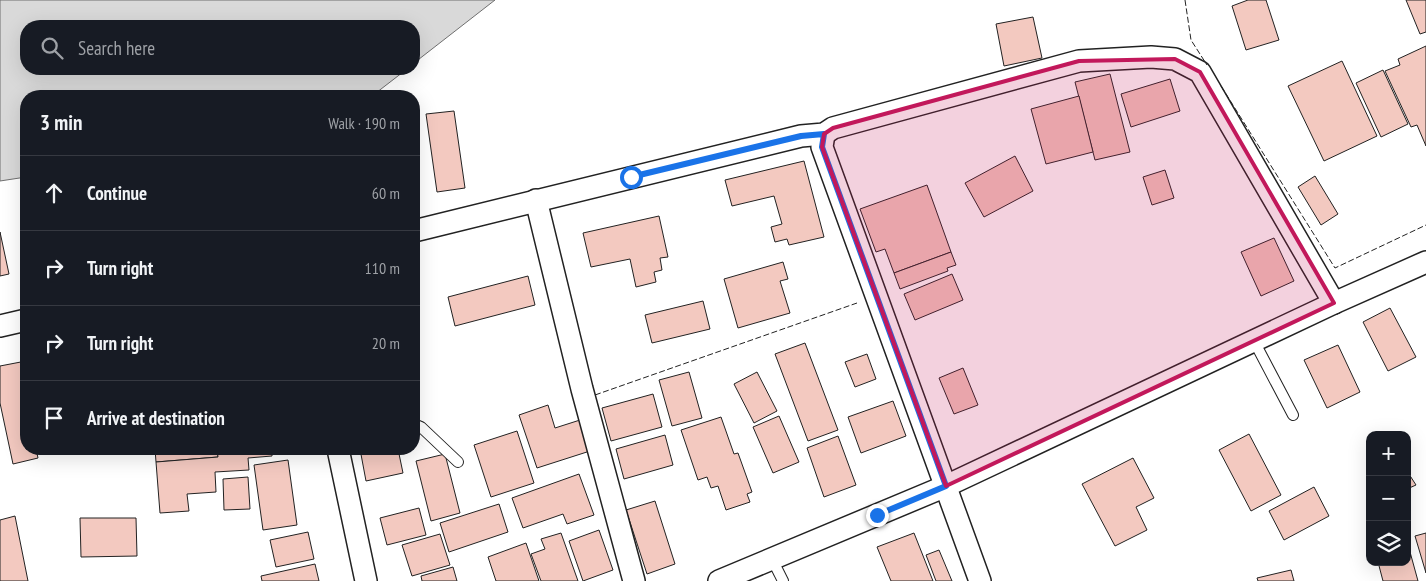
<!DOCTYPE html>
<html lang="en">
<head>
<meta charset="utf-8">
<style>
	:root { --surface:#171b24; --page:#242831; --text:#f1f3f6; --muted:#9ea1a6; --line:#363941 }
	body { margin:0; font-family:"PT Sans Narrow",sans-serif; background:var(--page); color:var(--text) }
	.controls { position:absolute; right:15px; bottom:15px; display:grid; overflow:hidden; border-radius:10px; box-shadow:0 5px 20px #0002 }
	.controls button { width:45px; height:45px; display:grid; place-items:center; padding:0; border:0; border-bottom:1px solid var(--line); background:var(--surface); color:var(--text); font:25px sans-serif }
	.stop { position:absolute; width:15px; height:15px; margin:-11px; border:4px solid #1a73e8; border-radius:50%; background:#fff }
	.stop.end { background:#1a73e8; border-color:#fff; box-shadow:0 1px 5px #0008 }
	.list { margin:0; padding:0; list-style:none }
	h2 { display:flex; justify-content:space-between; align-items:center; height:65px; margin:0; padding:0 20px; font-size:21px }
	h2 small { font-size:16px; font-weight:400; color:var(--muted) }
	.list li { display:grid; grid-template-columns:32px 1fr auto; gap:15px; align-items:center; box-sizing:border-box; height:75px; padding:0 20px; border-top:1px solid var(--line) }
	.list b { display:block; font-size:19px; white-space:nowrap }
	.list em { font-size:16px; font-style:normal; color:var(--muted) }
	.icon { flex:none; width:28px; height:28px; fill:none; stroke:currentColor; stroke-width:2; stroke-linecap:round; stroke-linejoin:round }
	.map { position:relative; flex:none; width:1426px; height:581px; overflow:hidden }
	.search { position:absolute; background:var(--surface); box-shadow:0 5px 20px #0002; left:20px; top:20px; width:400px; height:55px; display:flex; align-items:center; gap:12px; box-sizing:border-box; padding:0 18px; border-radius:20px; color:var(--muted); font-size:19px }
	.panel { position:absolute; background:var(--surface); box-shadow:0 5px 20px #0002; left:20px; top:90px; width:400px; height:365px; border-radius:20px }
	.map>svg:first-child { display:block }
</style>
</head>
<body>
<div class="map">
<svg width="1426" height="581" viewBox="0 0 1426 581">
	<rect width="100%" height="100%" fill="#fff"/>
	<path fill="#d9d9d9" stroke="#6f6f6f" d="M0 0H495L414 63V26H26V69H407L372 96H26V177L0 181Z"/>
	<g fill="#f3c9c0" stroke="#222">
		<path d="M1248 0H1266L1279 40 1246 50 1232 6Z"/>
		<path d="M1406 0H1426V32L1420 34Z"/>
		<path d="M1033 17 1042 58 1004 66 996 24Z"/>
		<path d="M1426 46V146L1417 125 1411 127 1385 71 1400 65 1398 59Z"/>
		<path d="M1342 61 1377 136 1324 161 1288 86Z"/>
		<path d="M1383 70 1408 124 1381 137 1356 83Z"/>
		<path d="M1110 74 1130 152 1095 160 1075 82Z"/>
		<path d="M1170 79 1180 111 1131 127 1121 94Z"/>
		<path d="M1079 96 1093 152 1046 164 1031 109Z"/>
		<path d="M454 111 465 188 437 192 426 114Z"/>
		<path d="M1015 156 1033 191 984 217 965 183Z"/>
		<path d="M804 161 824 237 789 245 787 239 775 242 771 227 782 224 774 196 732 206 725 180Z"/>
		<path d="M1165 170 1174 198 1152 205 1143 177Z"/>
		<path d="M1315 176 1338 214 1321 225 1298 187Z"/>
		<path d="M927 185 951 252 894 273 885 249 876 252 860 209Z"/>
		<path d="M659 216 668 257 660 258 662 270 654 272 656 282 636 287 630 259 591 267 583 233Z"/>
		<path d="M0 232 9 274 0 276Z"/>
		<path d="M1274 238 1294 281 1261 296 1241 252Z"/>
		<path d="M951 252 956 265 947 268 948 271 900 289 894 273Z"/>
		<path d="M783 262 788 279 780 281 790 313 738 328 724 279Z"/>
		<path d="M952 274 963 300 915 320 904 294Z"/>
		<path d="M528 276 535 305 455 326 448 297Z"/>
		<path d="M703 301 710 329 652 343 645 315Z"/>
		<path d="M1390 308 1416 357 1388 371 1363 322Z"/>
		<path d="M805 343 838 430 808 441 775 354Z"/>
		<path d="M1338 345 1360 392 1327 408 1304 360Z"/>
		<path d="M867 354 876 379 855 387 845 362Z"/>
		<path d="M26 361V449H36L38 458 13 464 0 403V366Z"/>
		<path d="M963 368 978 405 954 414 939 378Z"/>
		<path d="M689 372 702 418 672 426 659 380Z"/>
		<path d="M757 372 777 411 754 423 734 384Z"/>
		<path d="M653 394 662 427 611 441 602 408Z"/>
		<path d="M893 401 906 436 861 453 848 417Z"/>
		<path d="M548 405 555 428 580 420 590 451 537 468 519 415Z"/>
		<path d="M779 416 799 462 773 473 753 427Z"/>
		<path d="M721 417 734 454 738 453 752 492 747 494 750 502 726 510 718 486 711 488 707 477 698 480 681 430Z"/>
		<path d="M517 431 534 483 491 497 474 445Z"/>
		<path d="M1249 434 1281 495 1251 511 1219 450Z"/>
		<path d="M665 435 673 465 624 479 616 449Z"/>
		<path d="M838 436 856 485 824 497 807 448Z"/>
		<path d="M155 449H217L218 457 156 462Z"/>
		<path d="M217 449H272V456L248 458 249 470 215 472 216 492 187 494 189 511 160 513 156 462 218 457Z"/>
		<path d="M360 449H398L403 473 366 481Z"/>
		<path d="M445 454 460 513 431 521 416 461Z"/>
		<path d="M1133 458 1154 498 1136 507 1147 530 1115 546 1082 484Z"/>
		<path d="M288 460 297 525 263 530 254 465Z"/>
		<path d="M1407 471 1416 485 1407 489Z"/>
		<path d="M579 474 594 515 567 524 563 514 523 528 512 498Z"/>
		<path d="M248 477 250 509 224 510 223 479Z"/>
		<path d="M1314 487 1329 516 1284 540 1269 511Z"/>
		<path d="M655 501 675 564 647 574 626 510Z"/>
		<path d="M499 504 508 532 449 552 440 523Z"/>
		<path d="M419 508 426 535 387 545 380 518Z"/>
		<path d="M15 516 28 581H0V520Z"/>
		<path d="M80 518H136L137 556 81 557Z"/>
		<path d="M599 530 613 570 583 581 569 541Z"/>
		<path d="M308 532 314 559 276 567 270 540Z"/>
		<path d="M561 533 578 581H541L531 554 545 549 541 539Z"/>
		<path d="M914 533 933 581H891L877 547Z"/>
		<path d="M1426 533V573L1415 536Z"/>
		<path d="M440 534 450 565 412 576 402 545Z"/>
		<path d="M1407 541 1418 581H1383L1378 562H1407Z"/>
		<path d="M526 543 539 581H496L488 557Z"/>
		<path d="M939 550 952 581H936L926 555Z"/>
		<path d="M315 564 319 581H262L261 576Z"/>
		<path d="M453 567 457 581H422L421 576Z"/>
		<path d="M1291 570 1294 581H1258L1257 578Z"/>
	</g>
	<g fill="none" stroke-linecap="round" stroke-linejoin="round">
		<defs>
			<g id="lane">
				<path d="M1254 341 1293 415"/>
				<path d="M414 424 421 427 458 462"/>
				<path d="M772 559 783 581"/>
			</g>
			<g id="street">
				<path d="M824 134 822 147 980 581"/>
				<path d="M536 200 582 389 634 581"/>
				<path d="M414 231 801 136 824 134 833 128 1079 61 1151 57 1175 59 1200 72 1334 303"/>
				<path d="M0 326 26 320"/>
				<path d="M338 449 366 581"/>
				<path d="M719 581 946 486 1334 303 1426 262"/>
			</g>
		</defs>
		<use href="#lane" stroke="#222" stroke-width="12"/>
		<use href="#street" stroke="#222" stroke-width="24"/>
		<use href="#lane" stroke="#fff" stroke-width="10"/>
		<use href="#street" stroke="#fff" stroke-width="21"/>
		<g stroke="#222" stroke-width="1" stroke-dasharray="6 2.5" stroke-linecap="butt">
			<path d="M1185 0 1191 40 1207 65"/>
			<path d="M1221 86 1335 268 1426 225"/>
			<path d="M595 395 857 303"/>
		</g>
	</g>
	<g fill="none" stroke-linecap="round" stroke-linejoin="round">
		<path stroke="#1a73e8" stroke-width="6" d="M631 177 801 136 824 134 822 147 946 486 877 515"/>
	</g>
	<path fill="#c2185b" fill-opacity="0.2" stroke="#c2185b" stroke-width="4" stroke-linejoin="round" d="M1175 59 1200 72 1334 303 946 486 822 147 824 134 833 128 1079 61Z"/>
</svg>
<div class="controls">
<button>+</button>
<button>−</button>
<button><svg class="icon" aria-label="layers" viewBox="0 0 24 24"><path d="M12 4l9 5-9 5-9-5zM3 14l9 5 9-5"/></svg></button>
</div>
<div class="stop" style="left:631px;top:177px"></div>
<div class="stop end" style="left:877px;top:515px"></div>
<div class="search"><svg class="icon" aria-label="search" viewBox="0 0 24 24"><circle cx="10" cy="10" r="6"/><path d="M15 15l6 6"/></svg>Search here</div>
<section class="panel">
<h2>3 min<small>Walk · 190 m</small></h2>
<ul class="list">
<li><svg class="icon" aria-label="ahead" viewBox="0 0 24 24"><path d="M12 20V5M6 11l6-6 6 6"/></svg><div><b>Continue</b></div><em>60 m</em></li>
<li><svg class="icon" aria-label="right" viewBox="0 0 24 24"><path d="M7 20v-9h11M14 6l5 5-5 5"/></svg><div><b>Turn right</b></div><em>110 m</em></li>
<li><svg class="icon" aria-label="right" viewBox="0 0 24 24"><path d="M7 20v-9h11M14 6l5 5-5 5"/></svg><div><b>Turn right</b></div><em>20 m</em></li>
<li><svg class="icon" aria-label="arrive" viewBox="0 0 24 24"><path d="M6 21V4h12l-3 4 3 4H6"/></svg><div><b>Arrive at destination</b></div></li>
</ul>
</section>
</div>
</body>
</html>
